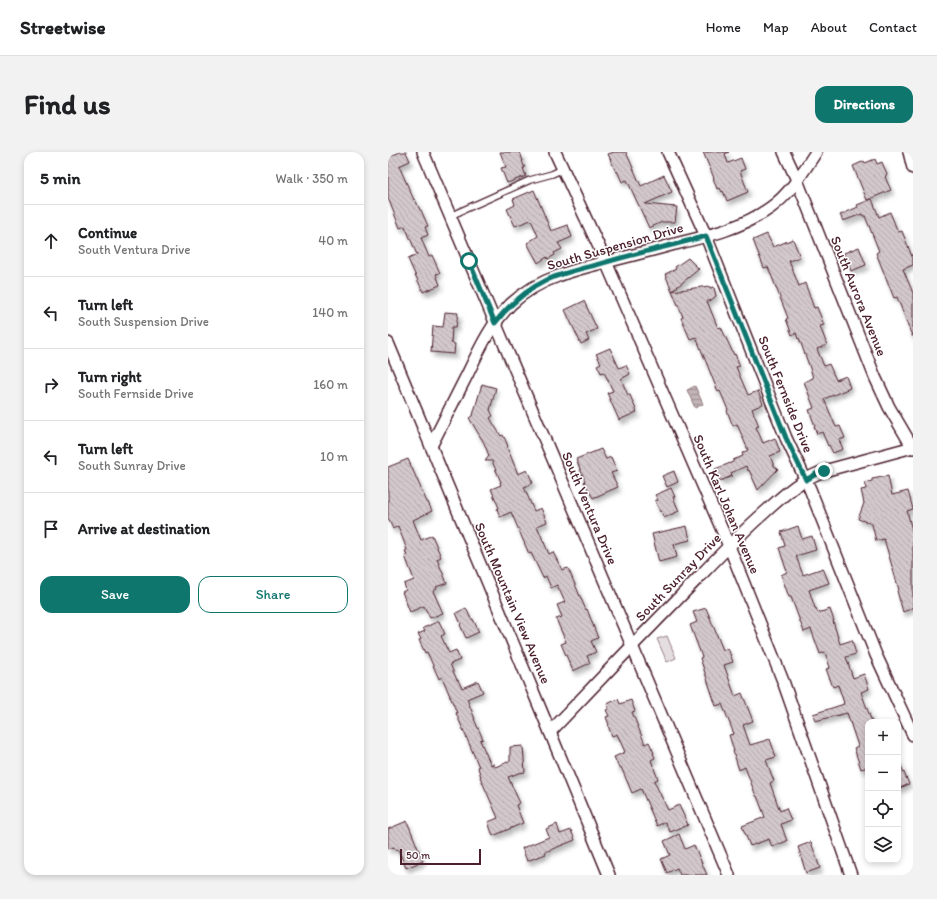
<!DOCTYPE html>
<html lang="en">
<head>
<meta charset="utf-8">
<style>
	:root { --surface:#fff; --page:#f2f2f2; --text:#202124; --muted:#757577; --line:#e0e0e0; --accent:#0f766e }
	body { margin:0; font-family:Itim,sans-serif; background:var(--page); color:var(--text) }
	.controls { position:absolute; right:12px; bottom:12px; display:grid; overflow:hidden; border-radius:8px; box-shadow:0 2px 6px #0003 }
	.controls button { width:36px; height:36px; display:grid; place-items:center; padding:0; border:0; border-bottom:1px solid var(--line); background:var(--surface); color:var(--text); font:20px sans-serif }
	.scale { position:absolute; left:12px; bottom:10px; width:81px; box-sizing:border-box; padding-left:4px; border:2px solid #4a1f2b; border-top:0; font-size:11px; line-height:14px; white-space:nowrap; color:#4a1f2b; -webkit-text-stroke:3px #fff; paint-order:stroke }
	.stop { position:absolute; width:12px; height:12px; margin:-9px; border:3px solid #0f766e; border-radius:50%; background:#fff }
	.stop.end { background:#0f766e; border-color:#fff; box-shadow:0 1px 4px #0008 }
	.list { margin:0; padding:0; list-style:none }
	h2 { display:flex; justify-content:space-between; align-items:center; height:52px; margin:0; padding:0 16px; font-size:17px }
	h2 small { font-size:13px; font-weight:400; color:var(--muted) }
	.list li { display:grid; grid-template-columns:26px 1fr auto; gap:12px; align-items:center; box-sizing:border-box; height:72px; padding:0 16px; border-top:1px solid var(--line) }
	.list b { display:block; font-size:15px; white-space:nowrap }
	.list p { margin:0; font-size:13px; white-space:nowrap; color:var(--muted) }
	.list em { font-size:13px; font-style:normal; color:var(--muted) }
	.actions { display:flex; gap:8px; padding:12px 16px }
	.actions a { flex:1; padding:9px 0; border:1px solid var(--accent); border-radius:12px; text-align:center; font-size:14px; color:var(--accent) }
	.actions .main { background:var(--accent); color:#fff }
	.icon { flex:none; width:22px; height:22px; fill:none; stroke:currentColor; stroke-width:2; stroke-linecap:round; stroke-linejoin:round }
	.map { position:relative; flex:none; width:525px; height:723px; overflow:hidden; border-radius:12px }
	header { display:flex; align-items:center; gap:24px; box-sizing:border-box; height:56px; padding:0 20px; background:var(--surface); border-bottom:1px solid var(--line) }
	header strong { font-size:19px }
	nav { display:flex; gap:22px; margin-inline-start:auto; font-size:14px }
	.intro { display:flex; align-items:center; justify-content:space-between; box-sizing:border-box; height:96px; padding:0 24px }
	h1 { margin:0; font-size:28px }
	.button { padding:10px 18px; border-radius:12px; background:var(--accent); color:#fff; font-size:14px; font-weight:700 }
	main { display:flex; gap:24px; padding:0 24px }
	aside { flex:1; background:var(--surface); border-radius:12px; box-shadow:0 2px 6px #0003 }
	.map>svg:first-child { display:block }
</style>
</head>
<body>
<header>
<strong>Streetwise</strong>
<nav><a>Home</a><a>Map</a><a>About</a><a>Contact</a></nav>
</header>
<div class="intro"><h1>Find us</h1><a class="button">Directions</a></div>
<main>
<aside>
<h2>5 min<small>Walk · 350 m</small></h2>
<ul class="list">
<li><svg class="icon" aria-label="ahead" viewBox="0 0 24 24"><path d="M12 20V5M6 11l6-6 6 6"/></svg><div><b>Continue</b><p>South Ventura Drive</p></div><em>40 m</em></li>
<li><svg class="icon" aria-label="left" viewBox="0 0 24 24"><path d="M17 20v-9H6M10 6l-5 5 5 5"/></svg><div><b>Turn left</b><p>South Suspension Drive</p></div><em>140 m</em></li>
<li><svg class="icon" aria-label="right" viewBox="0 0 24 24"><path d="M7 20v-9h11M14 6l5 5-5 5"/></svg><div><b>Turn right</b><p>South Fernside Drive</p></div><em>160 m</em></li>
<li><svg class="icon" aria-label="left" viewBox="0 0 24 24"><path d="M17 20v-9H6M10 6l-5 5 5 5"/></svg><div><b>Turn left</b><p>South Sunray Drive</p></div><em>10 m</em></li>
<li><svg class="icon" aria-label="arrive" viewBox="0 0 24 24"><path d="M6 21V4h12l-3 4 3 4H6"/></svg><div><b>Arrive at destination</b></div></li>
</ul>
<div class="actions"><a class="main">Save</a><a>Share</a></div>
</aside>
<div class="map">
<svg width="525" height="723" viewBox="0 0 525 723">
	<defs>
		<pattern id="water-rules" width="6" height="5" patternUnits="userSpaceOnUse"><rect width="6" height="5" fill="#c1b3b6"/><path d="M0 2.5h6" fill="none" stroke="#9f9194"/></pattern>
		<pattern id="building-back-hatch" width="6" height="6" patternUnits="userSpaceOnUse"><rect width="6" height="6" fill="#d2c7cb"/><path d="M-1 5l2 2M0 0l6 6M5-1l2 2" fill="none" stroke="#b6aaae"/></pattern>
		<filter id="shadow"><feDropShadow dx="2.5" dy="4.5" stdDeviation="2" flood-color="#0004"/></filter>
	</defs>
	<rect width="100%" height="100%" fill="#fff"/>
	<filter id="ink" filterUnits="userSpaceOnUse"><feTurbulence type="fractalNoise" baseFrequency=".025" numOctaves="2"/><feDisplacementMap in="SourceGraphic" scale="8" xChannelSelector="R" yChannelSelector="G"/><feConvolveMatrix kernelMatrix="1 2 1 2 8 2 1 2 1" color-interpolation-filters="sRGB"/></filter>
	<g filter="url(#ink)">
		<path fill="#e5dee0" stroke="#987e86" d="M279 484 288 506 279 510 269 487Z"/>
		<path fill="url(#water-rules)" stroke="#91787e" d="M307 234 315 252 307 256 299 238Z"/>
		<g fill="url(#building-back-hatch)" stroke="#4a1f2b" filter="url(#shadow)">
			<path d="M12 0H18L22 9 11 14 26 48 27 47 32 58H33L40 74 37 75 40 83 33 86 41 105 44 103 52 121 48 122 52 133 35 140 20 107 29 103 17 74 12 76 0 46V5Z"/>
			<path d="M112 0H132L135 9H134L137 16H135L138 24 119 31 113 16 118 15Z"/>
			<path d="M226 0H238L253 34 276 23 284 40 257 52 289 55 287 70H274L261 76 239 28 234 30 229 19 228 20 220 2Z"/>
			<path d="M315 0H341L337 2 340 11 353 6 357 17 352 19 360 40 339 49 335 39 334 40 332 36 329 37 325 26H326Z"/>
			<path d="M487 7 489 12 494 10 499 22 498 23V24L497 25 503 38 479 48 465 14 476 9 477 11Z"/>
			<path d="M146 38 163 79 180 73 184 85 170 91 174 97 166 101 167 103 160 107 159 105 150 111 139 91 150 84 143 68 127 74 119 57 127 53 125 47Z"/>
			<path d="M484 47 491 65 502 60 510 80 514 79 525 107V113L515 117 525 141V184H524L509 145 506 146 488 101 491 99 477 64H475L474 62 455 69 452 63 470 55 469 53Z"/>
			<path d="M379 82 385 95 405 87 412 105 401 109 411 134 417 131 426 156 429 155 436 173 432 174 439 193 429 197 436 214 441 212 448 228 458 224 462 236 436 247 448 275 452 274 457 286 451 288 455 297 445 301 441 293 440 294 434 280 429 282 426 274H427L421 258 426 256 416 230 425 226 423 219 411 186 410 187 408 181 404 183 398 167 400 166 380 115 376 116 365 88Z"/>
			<path d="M471 95 478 113 463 119 456 101Z"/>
			<path d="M300 106 311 117 284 139 321 134 322 136 326 135 328 144 322 149H319L330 176 333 175 346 203 347 202 352 214 348 215 360 243 370 239 375 252 364 257 371 274 368 275 375 291 387 286 392 300 382 304 386 314 390 317 370 338 361 318 360 319 358 314 343 321 344 324 332 329 327 317 345 310V308L355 304 354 301 360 298 349 272 345 274 339 259 340 258 332 239 330 240 308 185 302 187 293 166 295 165 277 122 288 117 287 115Z"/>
			<path d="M196 149 209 177 198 182 201 188 193 192 177 158Z"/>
			<path d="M57 160 70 161 68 175H64L63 191 67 192 66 202 43 200 45 174 55 175Z"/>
			<path d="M222 196 231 216 238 213 242 222 233 227 240 243H242L249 260 231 268 219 241 225 239 216 220 213 221 209 213 213 211 208 202Z"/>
			<path d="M94 232 108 236 102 258 105 264 102 266 113 284 115 283 117 287 120 294 119 295 130 322 139 318 145 331 136 335 146 359 153 356 159 370 149 374 161 402 165 400 174 418 180 416 198 458 199 457 210 486 203 489 208 500 199 504 202 511 185 519 173 492 178 490 168 467 174 465 169 453 177 450 169 433 163 436 158 424 155 426 143 401 141 402 123 360 112 365 109 357 111 356 103 337 113 333 112 330H113L104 309H97L101 304 96 291 81 266 85 263Z"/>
			<path d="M213 297 218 307 223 305 229 319 223 321 230 335 205 346 202 341 196 330 197 329 188 307Z"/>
			<path d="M20 307 39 350H40L44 359 25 368 33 388 44 383 53 405 49 407 59 431 48 435 49 437 45 439 55 461 42 466 36 454 22 460 14 440 18 438 16 432 26 428 17 404 19 403 17 399 19 398 10 374 5 377 0 366V315Z"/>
			<path d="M286 319 290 330 279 335 274 324Z"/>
			<path d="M500 324 504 343 520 339 525 357 519 359 525 382V456L515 460 509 439 511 438 496 387 488 389 484 372 470 367 476 351 473 338 478 337 477 331 484 329V327Z"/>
			<path d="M283 336 287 345H285L291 359 276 366 273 359 272 360 267 349 270 348 267 343Z"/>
			<path d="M299 374 302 388 286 392 289 405 271 410 264 382Z"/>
			<path d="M410 374 414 387 424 384 428 398 408 404 415 423 435 416 441 431 421 438 427 456H428L430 461 442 457 446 469H445L452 492 464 488 468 502 458 505 465 526 476 522 481 537 473 540 484 570H480V615L473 617 466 596 470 594 459 561 427 569 425 562 456 552 455 551H456L450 533 445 535 438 517 442 516 437 500 432 502 423 477 416 480 403 445H401L393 423 399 420 391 396 397 394 393 380Z"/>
			<path d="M78 456 83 467H85L91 480 78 486 72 473 73 472 68 461Z"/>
			<path d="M318 456 335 498 340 496 345 510 336 513 347 544 354 541 365 569 355 573 362 593 382 587 388 605 378 608 386 629 382 631 392 659 398 656 403 668 393 672 399 689 384 695 381 687 362 694 354 674 377 665 369 644H368L357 615 351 618 345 599H346L341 583 346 582 334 552 328 554 312 506 314 505 302 473 309 470 305 460Z"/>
			<path d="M51 469 57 482 53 484 61 501 68 498 72 508 62 512 69 528H70L74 536 90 529 95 540 79 547 87 567H86L95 587 92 588 103 613 106 612 107 615 122 609V595L135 594 137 620 131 621 120 625 132 651 128 653 135 671 105 684 100 670 110 666 92 625H93L90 616 91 615 68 561H69L54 525 51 527 39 500 37 501 31 488 33 487 30 482 37 479 35 476Z"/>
			<path d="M230 547 232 552 243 548 247 559 244 560 257 592 261 590 266 601H265L267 606 263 608 270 627 266 629 280 658 291 653 300 673 282 680 277 670 269 674 253 637 244 641 233 615 231 616 226 605 237 600 229 582 224 584 220 574 221 573 218 565 221 564 218 558 221 557 219 552Z"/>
			<path d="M510 607 521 632 510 637Z"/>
			<path d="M19 669 35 709 18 716 10 697 8 698 6 695 0 697V677Z"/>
			<path d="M169 672 172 682 183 678 187 688 157 700 158 702 139 709 134 696 161 685 158 677Z"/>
			<path d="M291 682 297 697 306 693 319 723H292L289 716 279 721 273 707 282 703 276 689Z"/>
			<path d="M423 690 432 716 418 721 410 695Z"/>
		</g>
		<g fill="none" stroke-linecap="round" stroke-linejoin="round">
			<defs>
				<path id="service" d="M62 64 142 28 164 22 175 17"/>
				<g id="minor">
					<path d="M35 0 341 723"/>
					<path d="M167 0 218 110 341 394 395 529 463 723"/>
					<path d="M280 0 318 84 398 286 422 337 488 503 525 583"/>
					<path d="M396 0 409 28 487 225 501 255 525 296"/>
					<path d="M521 0 525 16"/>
					<path d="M0 191 162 580 221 723"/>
					<path d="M43 294C55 270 68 245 80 221 92 196 103 172 123 152 136 140 153 130 170 124 180 120 191 117 202 114 230 107 258 100 287 92 320 84 354 76 382 56 402 42 415 20 428 0"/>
					<path d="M162 580C212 527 262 475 312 424 333 402 354 380 377 360 396 343 411 328 436 319L525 295"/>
				</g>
			</defs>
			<use href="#service" stroke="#4a1f2b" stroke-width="8"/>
			<use href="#minor" stroke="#4a1f2b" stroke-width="14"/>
			<use href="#service" stroke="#fff" stroke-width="5.5"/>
			<use href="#minor" stroke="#fff" stroke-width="11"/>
		</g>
	</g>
	<g fill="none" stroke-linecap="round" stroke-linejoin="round" filter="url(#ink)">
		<path stroke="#0f766e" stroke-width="5" d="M81 109 107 171C121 153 138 138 159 128 174 121 192 117 208 113 245 102 282 94 318 84L398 286 418 328 428 322 436 319"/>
	</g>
	<g text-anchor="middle" stroke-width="3" stroke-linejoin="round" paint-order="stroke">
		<g font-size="14" fill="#4a1f2b" stroke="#fff">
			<text transform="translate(227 94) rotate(-16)" y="5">South Suspension Drive</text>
			<text transform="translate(471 144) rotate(68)" y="5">South Aurora Avenue</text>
			<text transform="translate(398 242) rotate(68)" y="5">South Fernside Drive</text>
			<text transform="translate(339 352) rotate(67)" y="5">South Karl Johan Avenue</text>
			<text transform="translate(202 356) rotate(67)" y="5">South Ventura Drive</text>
			<text transform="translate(290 425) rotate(-46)" y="5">South Sunray Drive</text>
			<text transform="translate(125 451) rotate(67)" y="5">South Mountain View Avenue</text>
		</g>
	</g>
</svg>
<div class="controls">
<button>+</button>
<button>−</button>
<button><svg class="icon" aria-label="locate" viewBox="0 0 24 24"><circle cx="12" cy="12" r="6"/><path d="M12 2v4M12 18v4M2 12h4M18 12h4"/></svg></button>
<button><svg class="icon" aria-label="layers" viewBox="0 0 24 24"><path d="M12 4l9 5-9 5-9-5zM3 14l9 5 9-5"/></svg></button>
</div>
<div class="scale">50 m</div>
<div class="stop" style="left:81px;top:109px"></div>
<div class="stop end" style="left:436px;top:319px"></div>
</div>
</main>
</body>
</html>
